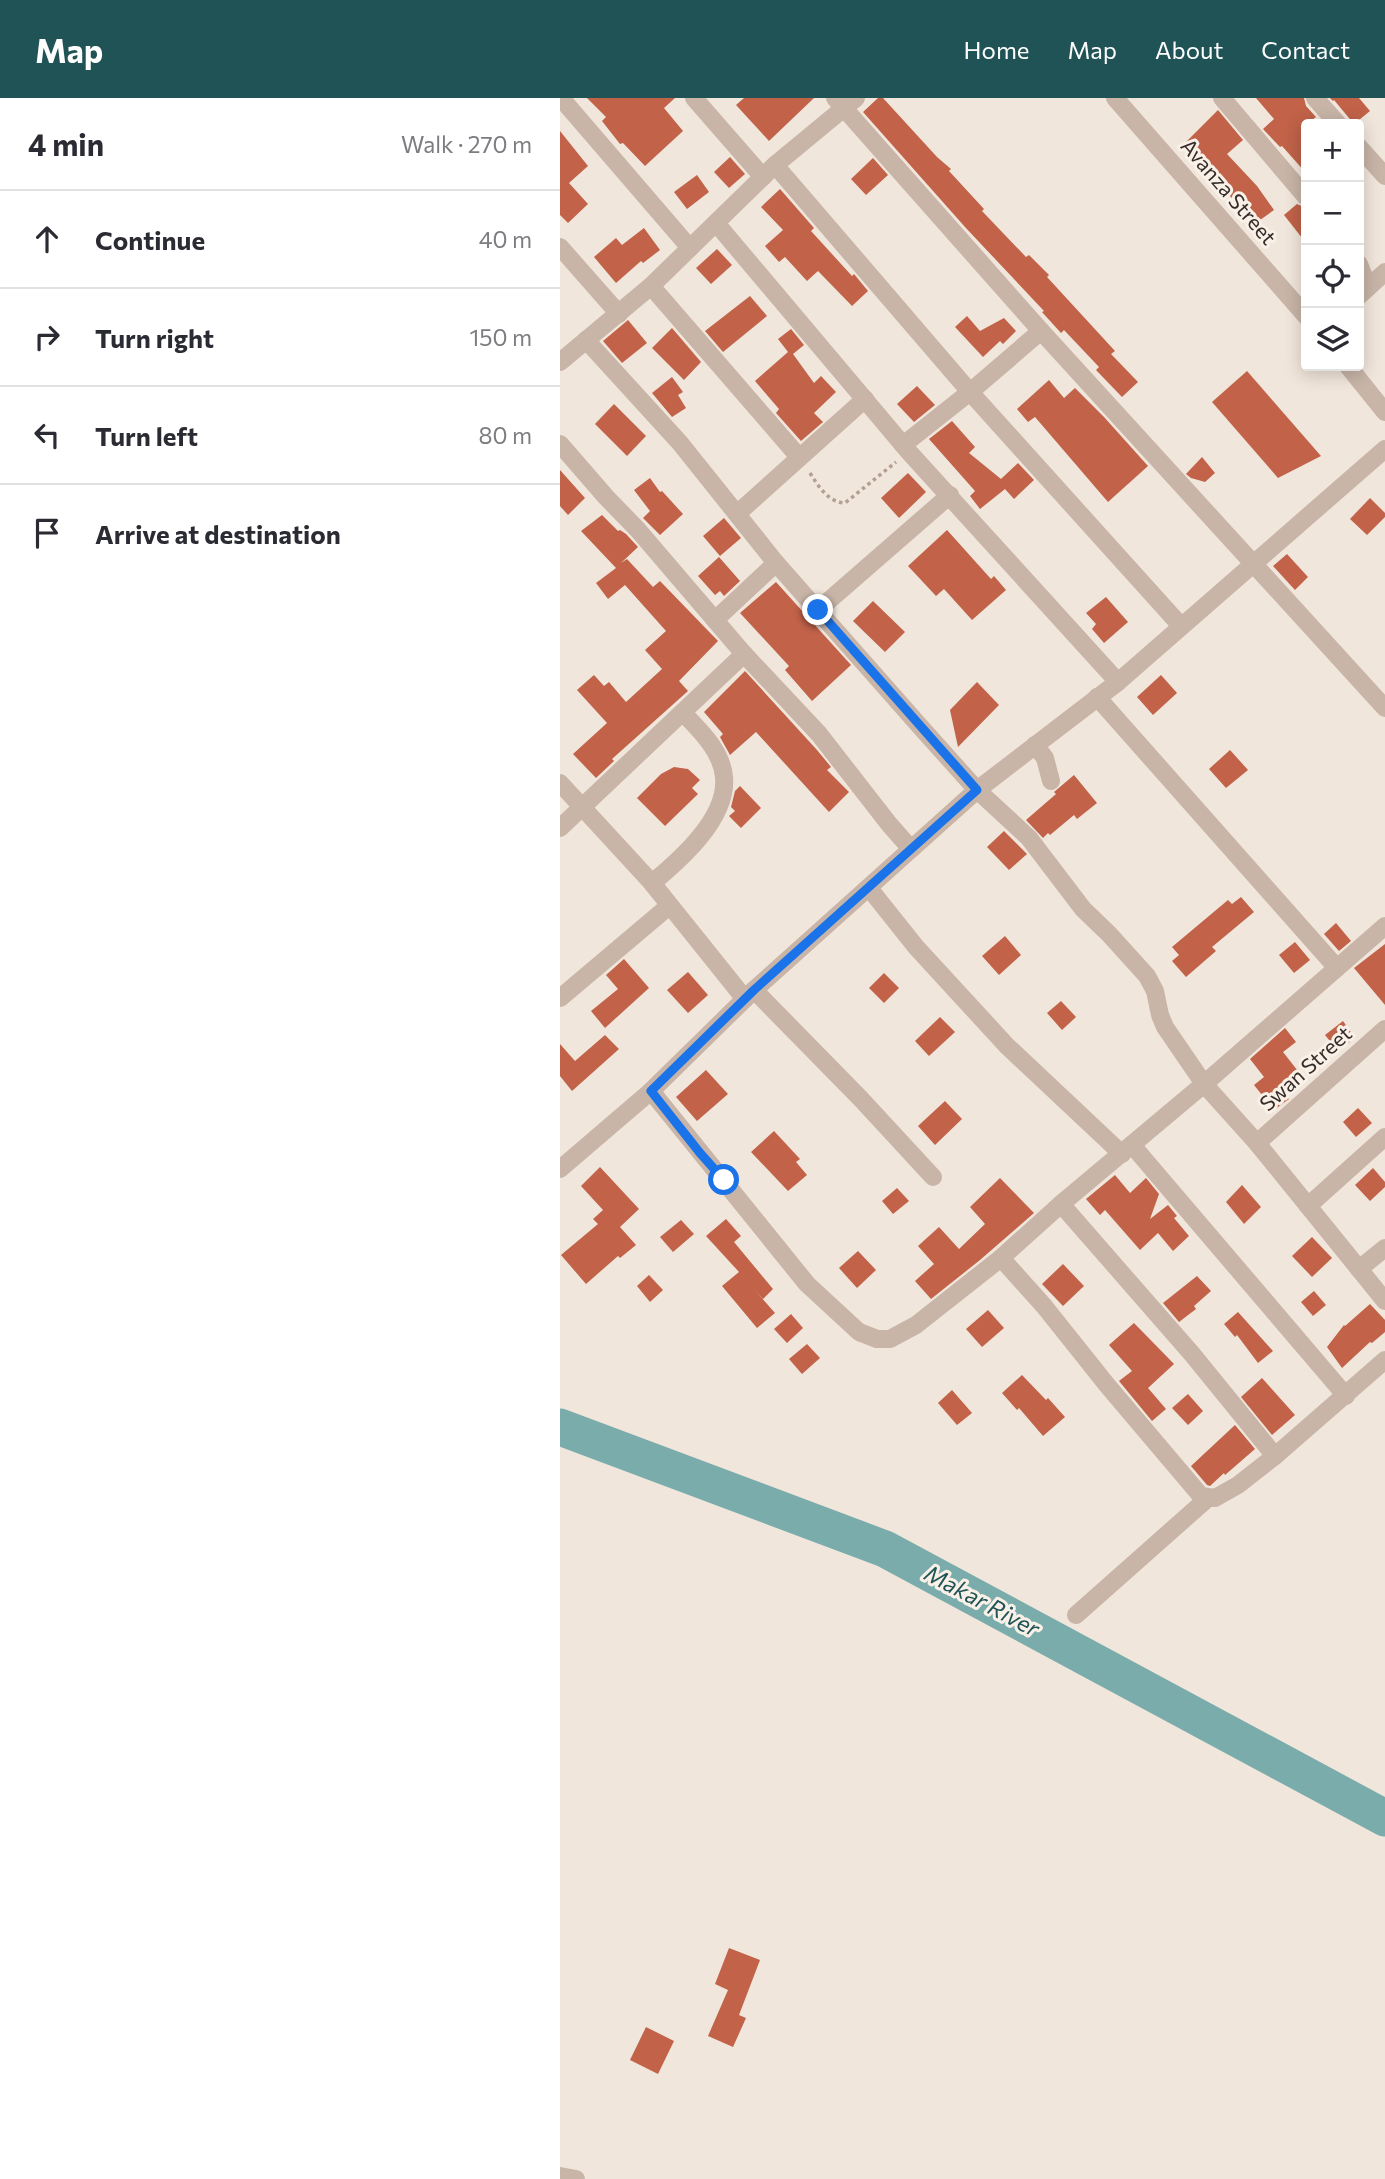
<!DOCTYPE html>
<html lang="en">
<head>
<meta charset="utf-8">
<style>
	:root { --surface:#fff; --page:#f2f2f3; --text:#2b2b33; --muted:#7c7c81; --line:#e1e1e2; --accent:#1f5355 }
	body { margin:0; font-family:Commissioner,sans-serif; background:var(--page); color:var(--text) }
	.controls { position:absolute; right:21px; top:21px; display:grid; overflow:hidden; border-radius:7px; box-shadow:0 4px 18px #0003 }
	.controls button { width:63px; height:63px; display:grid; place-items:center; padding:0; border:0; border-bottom:2px solid var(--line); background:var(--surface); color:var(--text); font:35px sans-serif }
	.stop { position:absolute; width:21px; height:21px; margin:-16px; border:5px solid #1a73e8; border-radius:50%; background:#fff }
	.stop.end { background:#1a73e8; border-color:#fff; box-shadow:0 2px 7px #0008 }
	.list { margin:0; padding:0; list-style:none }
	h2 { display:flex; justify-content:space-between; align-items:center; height:91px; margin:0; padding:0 28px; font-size:30px }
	h2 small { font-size:23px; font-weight:400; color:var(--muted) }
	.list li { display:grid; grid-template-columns:46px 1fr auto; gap:21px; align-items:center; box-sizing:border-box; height:98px; padding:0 28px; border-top:2px solid var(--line) }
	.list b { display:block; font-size:26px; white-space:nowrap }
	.list em { font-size:23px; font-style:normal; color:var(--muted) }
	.icon { flex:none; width:38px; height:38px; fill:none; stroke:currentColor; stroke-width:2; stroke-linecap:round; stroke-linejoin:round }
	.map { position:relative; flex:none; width:825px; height:2081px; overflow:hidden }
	header { display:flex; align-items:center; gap:42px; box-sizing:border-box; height:98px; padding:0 35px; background:var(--accent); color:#fff }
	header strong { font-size:33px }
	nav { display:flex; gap:38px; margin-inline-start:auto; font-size:24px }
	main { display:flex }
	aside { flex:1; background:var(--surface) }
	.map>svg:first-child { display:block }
</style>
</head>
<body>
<header>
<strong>Map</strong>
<nav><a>Home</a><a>Map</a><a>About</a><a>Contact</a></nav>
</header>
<main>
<aside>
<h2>4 min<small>Walk · 270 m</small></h2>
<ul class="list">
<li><svg class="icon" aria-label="ahead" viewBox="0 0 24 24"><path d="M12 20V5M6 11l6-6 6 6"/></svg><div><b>Continue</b></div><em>40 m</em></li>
<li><svg class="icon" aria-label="right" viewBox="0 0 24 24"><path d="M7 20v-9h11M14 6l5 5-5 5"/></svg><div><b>Turn right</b></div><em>150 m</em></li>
<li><svg class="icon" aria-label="left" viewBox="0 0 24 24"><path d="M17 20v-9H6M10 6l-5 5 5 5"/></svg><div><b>Turn left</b></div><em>80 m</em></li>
<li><svg class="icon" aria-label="arrive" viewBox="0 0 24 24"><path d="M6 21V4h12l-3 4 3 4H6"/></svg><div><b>Arrive at destination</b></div></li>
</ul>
</aside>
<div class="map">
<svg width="825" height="2081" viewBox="0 0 825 2081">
	<rect width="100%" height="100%" fill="#f1e6db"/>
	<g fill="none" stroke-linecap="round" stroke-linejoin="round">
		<path stroke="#7bacac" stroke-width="37" d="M0 1329 325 1451 825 1720"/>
	</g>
	<g fill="#c16249">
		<path d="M27 0H115L104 10 123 33 85 68 63 45 60 46 42 23 46 19Z"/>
		<path d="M184 0H254L209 43 176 7Z"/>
		<path d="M318 0H323L377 59 391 71 389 73 424 111 422 113 466 159 469 157 489 177 487 179 555 253 551 256 578 284 562 299 536 272 539 269 504 232 501 235 482 214 484 213 405 129 303 14Z"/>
		<path d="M696 0H744L746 8 756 19 746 26V75L722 48 720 49 703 31 714 21Z"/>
		<path d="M770 0H799L810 13 794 26 774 2 773 3Z"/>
		<path d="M658 12 683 42 667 56 697 88 714 112 693 127 676 104 621 49Z"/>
		<path d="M0 33 28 68 9 85 28 106 8 125 0 117Z"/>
		<path d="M170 59 185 76 169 90 154 74Z"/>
		<path d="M313 60 328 77 306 97 291 81Z"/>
		<path d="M137 77 149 94 127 111 114 94Z"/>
		<path d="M220 91 254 130 251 133 292 178 294 176 308 193 292 208 258 173 247 183 225 159 219 164 205 148 223 132 201 109Z"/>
		<path d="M737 106 746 110V145L724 117Z"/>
		<path d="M84 130 100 152 83 165 81 163 56 185 34 159 56 140 62 147Z"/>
		<path d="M157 151 172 167 151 186 136 170Z"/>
		<path d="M190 198 207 218 163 254 145 233Z"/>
		<path d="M407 218 420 233 444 220 456 233 443 246 440 243 423 259 395 229Z"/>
		<path d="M68 222 87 245 62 265 43 243Z"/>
		<path d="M112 230 141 264 124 282 92 250Z"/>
		<path d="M231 231 244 247 233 256 254 285 261 278 276 294 254 315 263 324 241 343 216 315 219 311 195 283 228 254 218 241Z"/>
		<path d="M687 273 761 358 718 380 652 304Z"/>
		<path d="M112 279 123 294 118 297 126 310 112 319 92 295Z"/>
		<path d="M489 282 504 300 515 290 544 319 588 368 548 404 475 319 468 324 457 311Z"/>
		<path d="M357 288 375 307 354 324 337 306Z"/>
		<path d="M54 306 86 338 67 358 35 326Z"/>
		<path d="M392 323 415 349 409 355 441 381 458 365 474 382 454 401 445 391 420 411 410 398 415 393 369 341Z"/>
		<path d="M642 359 655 375 645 384 631 380 626 376Z"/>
		<path d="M0 372 25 400 8 417 0 408Z"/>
		<path d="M348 375 366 394 339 420 321 400Z"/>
		<path d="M90 380 100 394 102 393 123 416 100 437 83 420 90 413 74 392Z"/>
		<path d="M810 400 825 415V419L807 437 790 421Z"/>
		<path d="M42 417 58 433 60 432 66 436 78 449 61 465 67 461 93 489 100 483 158 543 119 583 128 593 52 661 54 663 36 680 13 656 47 625 17 592 34 577 44 588 49 584 66 604 102 571 85 552 106 533 65 487 48 501 36 485 56 470 21 433Z"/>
		<path d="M164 420 181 440 160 458 143 438Z"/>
		<path d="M387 432 431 481 434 478 446 492 412 522 384 491 376 498 348 468Z"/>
		<path d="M727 456 748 479 735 492 713 468Z"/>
		<path d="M159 459 180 483 164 498 160 493 155 497 138 478Z"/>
		<path d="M216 484 291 567 252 603 225 572 229 568 180 515Z"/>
		<path d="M546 499 568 524 544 545 532 531 536 526 526 515Z"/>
		<path d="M313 503 345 534 325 554 293 523Z"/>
		<path d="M185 573 257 652 271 669 267 672 289 694 269 714 196 634 170 657 160 639 163 636 144 614Z"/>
		<path d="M601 577 617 595 593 617 577 599Z"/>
		<path d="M417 584 439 607 398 649 390 612Z"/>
		<path d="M670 652 688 672 666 690 649 671Z"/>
		<path d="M114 669 128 671 140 682 132 690 138 696 105 728 77 700 101 676Z"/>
		<path d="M514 677 537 705 517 721 514 717 490 737 488 735 483 740 466 722 496 696 494 694Z"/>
		<path d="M180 688 201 710 181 730 169 718 175 713 171 709 175 693Z"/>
		<path d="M444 733 467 756 449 772 427 749Z"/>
		<path d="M681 799 694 814 652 849 656 853 626 879 612 863 619 857 612 849 668 802 672 806Z"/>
		<path d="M776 825 791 843 779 853 764 836Z"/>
		<path d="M445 838 461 857 439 877 422 858Z"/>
		<path d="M735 844 750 862 734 875 719 857Z"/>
		<path d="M825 846V907L794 870Z"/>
		<path d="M64 861 89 890 45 930 31 913 58 891 46 877Z"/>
		<path d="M128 874 148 897 128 915 107 892Z"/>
		<path d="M324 875 339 890 324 905 309 890Z"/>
		<path d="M501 903 516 919 502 932 487 915Z"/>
		<path d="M380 919 395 934 369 958 355 943Z"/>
		<path d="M783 923 795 940 778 953 765 937Z"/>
		<path d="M725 930 736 944 723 954 741 977 722 993 729 1001 714 1012 694 987 704 979 690 961Z"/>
		<path d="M45 937 59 951 12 993 0 978V946L15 963Z"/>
		<path d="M146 972 168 996 137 1023 116 999Z"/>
		<path d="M385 1003 402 1021 375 1047 358 1028Z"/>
		<path d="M798 1010 812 1025 796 1039 783 1024Z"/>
		<path d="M214 1033 240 1061 236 1064 247 1077 228 1093 191 1054Z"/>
		<path d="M40 1069 79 1111 60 1129 76 1147 60 1160 58 1158 26 1186 1 1157 38 1126 33 1121 43 1112 21 1088Z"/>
		<path d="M813 1070 825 1084V1089L810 1103 795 1087Z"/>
		<path d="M555 1077 570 1095 586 1080 599 1096 590 1121 608 1107 617 1118 614 1120 629 1138 613 1153 598 1135 580 1152 545 1112 540 1117 526 1101Z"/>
		<path d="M440 1080 474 1115 420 1162 371 1201 355 1183 374 1166 358 1148 379 1129 399 1151 425 1126 410 1109Z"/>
		<path d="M682 1087 701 1109 684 1126 666 1104Z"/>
		<path d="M337 1090 349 1103 333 1116 322 1103Z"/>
		<path d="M166 1121 181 1138 174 1144 213 1191 203 1201 194 1191 215 1215 197 1230 162 1188 179 1174 146 1138Z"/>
		<path d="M121 1122 134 1136 113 1154 100 1139Z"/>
		<path d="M752 1139 772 1160 752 1179 732 1158Z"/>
		<path d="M298 1153 316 1172 297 1190 279 1170Z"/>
		<path d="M503 1166 524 1188 503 1208 482 1186Z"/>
		<path d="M89 1177 103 1192 90 1204 77 1188Z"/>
		<path d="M637 1178 651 1193 634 1208 636 1211 619 1224 603 1205Z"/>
		<path d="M754 1193 766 1207 753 1218 741 1204Z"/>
		<path d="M810 1206 825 1222V1234L812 1245 810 1244 782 1270 767 1249 784 1227 785 1228Z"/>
		<path d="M428 1212 444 1230 422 1249 406 1231Z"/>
		<path d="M678 1214 713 1253 698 1265 677 1237 675 1239 664 1226Z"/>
		<path d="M231 1216 243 1230 227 1245 214 1231Z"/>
		<path d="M574 1225 614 1266 588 1290 606 1311 592 1323 559 1283 572 1273 549 1247Z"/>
		<path d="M247 1246 260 1260 242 1276 229 1261Z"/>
		<path d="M462 1277 486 1302 488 1300 505 1319 483 1338 459 1310 457 1312 442 1295Z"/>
		<path d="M702 1280 735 1317 712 1337 681 1299Z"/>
		<path d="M392 1292 412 1315 397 1327 378 1305Z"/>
		<path d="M628 1296 643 1313 628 1327 612 1310Z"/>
		<path d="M675 1327 695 1351 665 1377 664 1375 650 1388 647 1387 631 1368Z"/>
		<path d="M169 1850 200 1862 179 1917 186 1920 173 1949 148 1938 168 1892 155 1886Z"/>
		<path d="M86 1929 114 1943 98 1976 70 1962Z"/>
	</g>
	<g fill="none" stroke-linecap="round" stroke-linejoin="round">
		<path stroke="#b49f92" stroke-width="3.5" stroke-dasharray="3.5 3.5" stroke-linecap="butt" d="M250 375C259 389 268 404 285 405L336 364"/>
		<g stroke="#c8b5a8" stroke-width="18">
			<path d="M1 0 130 150"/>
			<path d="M134 0 203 79"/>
			<path d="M275 0 481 233 825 610"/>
			<path d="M555 0 746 218"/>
			<path d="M662 0 746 99"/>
			<path d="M755 0 778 26"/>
			<path d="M799 49 825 78"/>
			<path d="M215 67 410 294 621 528"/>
			<path d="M156 125 349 354 558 584"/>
			<path d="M0 149 59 216"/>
			<path d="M799 166 808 189"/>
			<path d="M91 188 239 359"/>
			<path d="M799 198 825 174"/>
			<path d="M26 242 120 345 216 465 357 625 417 692 469 740 523 811 549 836 587 878 595 893 600 917 605 929 644 986 697 1045 825 1203"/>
			<path d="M0 264 91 188 215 67 296 0"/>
			<path d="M788 268 825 314"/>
			<path d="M0 346 46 399 78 432 184 556 259 636 329 726 351 751"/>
			<path d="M343 347 410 294 481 233"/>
			<path d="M178 415 305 301"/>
			<path d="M258 512 390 397"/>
			<path d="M155 522 216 465"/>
			<path d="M537 599 777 870"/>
			<path d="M475 647 485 660 491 683"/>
			<path d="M0 685 92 785 185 901"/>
			<path d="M0 730 184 556"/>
			<path d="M92 785C120 762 168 720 164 679 162 654 141 633 124 616"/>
			<path d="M309 790 356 849 447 948 562 1056"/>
			<path d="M194 892 300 1000 373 1079"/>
			<path d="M0 900 109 808"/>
			<path d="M91 993 247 1186 299 1234 317 1241H330L356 1227 441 1160 501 1106 644 986 825 828"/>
			<path d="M697 1045 825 931"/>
			<path d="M572 1047 786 1298"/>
			<path d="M0 1071 91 993 194 892 417 692 558 584 825 351"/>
			<path d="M501 1106 632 1256 715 1358"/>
			<path d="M748 1108 825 1039"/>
			<path d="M441 1160 484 1208 547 1287 641 1398 655 1400 678 1387 715 1358 825 1262"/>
			<path d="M799 1171 825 1150"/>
			<path d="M516 1517 648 1400"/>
			<path d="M0 2078 16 2081"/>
		</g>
	</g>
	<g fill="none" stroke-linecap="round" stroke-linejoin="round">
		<path stroke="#1a73e8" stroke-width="9" d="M164 1082 140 1055 91 993 194 892 417 692 258 512"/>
	</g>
	<g text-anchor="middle" stroke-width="6" stroke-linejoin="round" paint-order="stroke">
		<g font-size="21" fill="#352b28" stroke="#f9f0e7">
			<text transform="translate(668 94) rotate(49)" y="7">Avanza Street</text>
			<text transform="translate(746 971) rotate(-42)" y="7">Swan Street</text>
		</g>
		<g font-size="23" font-style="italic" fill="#1f5355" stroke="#f9f0e7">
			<text transform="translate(422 1503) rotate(28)" y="8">Makar River</text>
		</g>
	</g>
</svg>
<div class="controls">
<button>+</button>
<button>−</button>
<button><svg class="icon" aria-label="locate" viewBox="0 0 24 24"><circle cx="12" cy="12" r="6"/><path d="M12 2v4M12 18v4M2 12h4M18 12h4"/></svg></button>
<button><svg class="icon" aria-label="layers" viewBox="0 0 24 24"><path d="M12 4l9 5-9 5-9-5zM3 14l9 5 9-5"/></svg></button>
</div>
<div class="stop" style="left:164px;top:1082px"></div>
<div class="stop end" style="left:258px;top:512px"></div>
</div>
</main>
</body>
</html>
